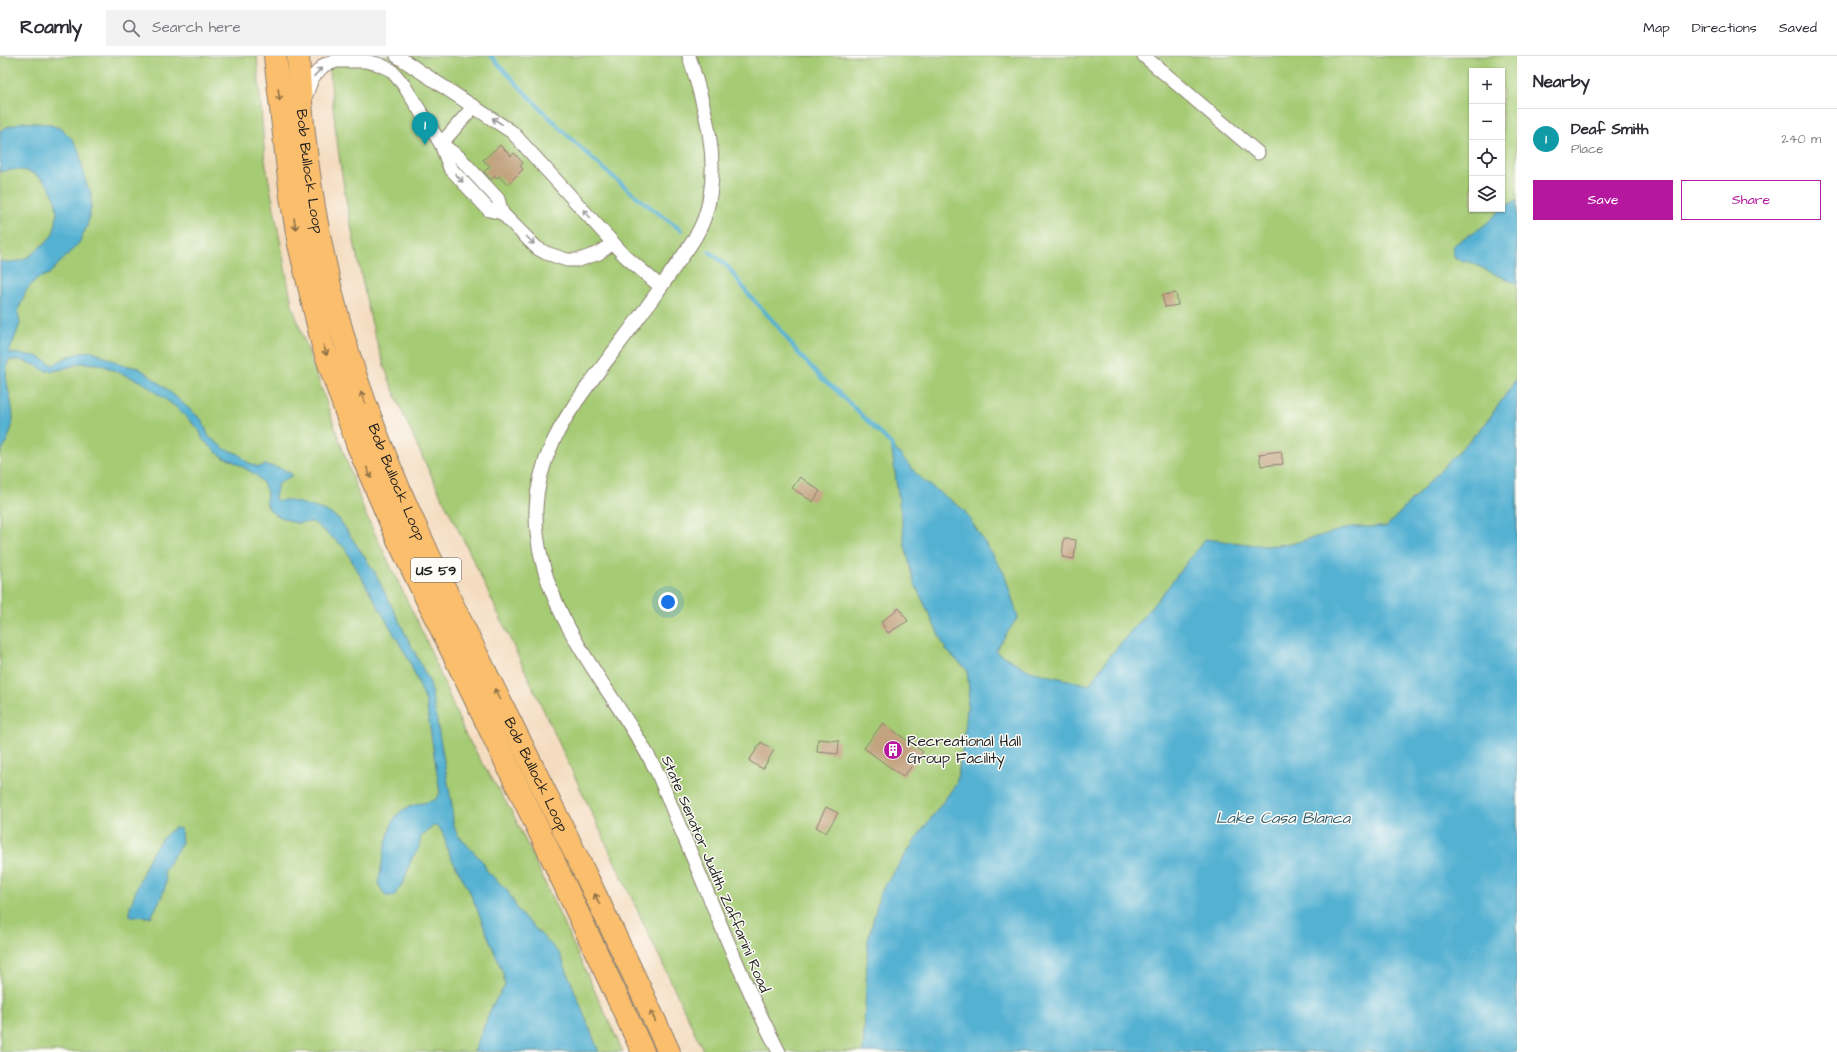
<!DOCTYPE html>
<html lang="en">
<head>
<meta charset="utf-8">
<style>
	:root { --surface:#fff; --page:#f2f2f3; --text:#2b2b33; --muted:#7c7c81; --line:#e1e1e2; --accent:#b5179e }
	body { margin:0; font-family:"Architects Daughter",sans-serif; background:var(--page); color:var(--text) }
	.controls { position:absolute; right:12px; top:12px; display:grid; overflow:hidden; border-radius:0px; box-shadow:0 1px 3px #0004 }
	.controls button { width:36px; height:36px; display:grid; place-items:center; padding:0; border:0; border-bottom:1px solid var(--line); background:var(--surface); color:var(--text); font:20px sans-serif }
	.you { position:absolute; left:668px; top:546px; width:14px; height:14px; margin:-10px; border:3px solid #fff; border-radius:50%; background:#1a73e8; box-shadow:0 0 0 6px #1a73e833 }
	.badge { display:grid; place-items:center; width:26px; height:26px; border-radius:50%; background:var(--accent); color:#fff; font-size:13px; font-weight:700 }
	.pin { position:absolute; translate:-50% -33px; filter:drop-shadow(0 1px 2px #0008) }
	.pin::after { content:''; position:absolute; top:21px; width:14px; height:12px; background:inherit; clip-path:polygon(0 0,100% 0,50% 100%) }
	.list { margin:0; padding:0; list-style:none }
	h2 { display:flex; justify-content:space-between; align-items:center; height:52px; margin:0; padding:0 16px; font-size:17px }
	h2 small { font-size:13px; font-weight:400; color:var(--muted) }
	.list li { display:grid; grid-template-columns:26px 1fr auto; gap:12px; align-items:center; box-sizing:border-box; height:60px; padding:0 16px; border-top:1px solid var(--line) }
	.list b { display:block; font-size:15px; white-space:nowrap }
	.list p { margin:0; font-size:13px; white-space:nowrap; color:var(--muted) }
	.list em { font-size:13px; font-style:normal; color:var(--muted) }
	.actions { display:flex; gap:8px; padding:12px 16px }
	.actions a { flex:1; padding:9px 0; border:1px solid var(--accent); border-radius:0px; text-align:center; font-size:14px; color:var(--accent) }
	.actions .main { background:var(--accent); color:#fff }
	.icon { flex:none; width:22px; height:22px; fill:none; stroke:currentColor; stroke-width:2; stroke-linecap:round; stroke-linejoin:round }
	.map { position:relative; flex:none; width:1517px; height:996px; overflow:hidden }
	header { display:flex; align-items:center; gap:24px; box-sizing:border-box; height:56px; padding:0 20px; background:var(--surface); border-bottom:1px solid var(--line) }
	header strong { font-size:19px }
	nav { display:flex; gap:22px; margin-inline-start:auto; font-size:14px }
	.search { width:280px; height:36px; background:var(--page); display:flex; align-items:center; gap:10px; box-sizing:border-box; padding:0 14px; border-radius:0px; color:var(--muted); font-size:15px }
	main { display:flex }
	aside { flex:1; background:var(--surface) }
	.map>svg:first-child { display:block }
</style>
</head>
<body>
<header>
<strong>Roamly</strong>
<div class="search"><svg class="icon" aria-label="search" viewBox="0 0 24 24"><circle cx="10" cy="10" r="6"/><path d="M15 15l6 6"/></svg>Search here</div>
<nav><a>Map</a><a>Directions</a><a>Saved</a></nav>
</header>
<main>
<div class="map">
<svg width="1517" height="996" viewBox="0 0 1517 996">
	<rect width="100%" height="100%" fill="#fdfcf7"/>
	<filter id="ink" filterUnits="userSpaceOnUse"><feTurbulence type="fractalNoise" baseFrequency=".025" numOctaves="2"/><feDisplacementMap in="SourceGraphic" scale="8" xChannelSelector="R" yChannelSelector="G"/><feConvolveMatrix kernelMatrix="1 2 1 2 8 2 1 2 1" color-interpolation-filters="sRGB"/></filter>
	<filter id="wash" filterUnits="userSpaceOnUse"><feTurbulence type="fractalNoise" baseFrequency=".012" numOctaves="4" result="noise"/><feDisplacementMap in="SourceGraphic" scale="16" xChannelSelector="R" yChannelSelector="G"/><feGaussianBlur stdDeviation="0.9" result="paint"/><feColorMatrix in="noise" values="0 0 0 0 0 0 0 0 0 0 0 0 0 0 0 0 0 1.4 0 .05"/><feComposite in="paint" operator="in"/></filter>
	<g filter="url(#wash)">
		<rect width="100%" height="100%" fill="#f4dcc0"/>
		<g fill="#a6cb75" stroke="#617448" fill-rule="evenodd">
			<path d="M0 0H257L265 104 292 249 365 457 427 586 465 678 513 758 623 996H0Z"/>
			<path d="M329 0H1517V996H704L467 491C439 436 411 381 389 323 376 290 368 253 361 218 345 146 333 74 329 0ZM1472 15H1502V153H1472Z"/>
		</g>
		<g fill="#54b1d2" stroke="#386677">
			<path d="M22 66 48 68 62 73 72 83 78 92 86 127 91 137V152L87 170 79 187 49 218 36 223 26 235 18 255 20 268 9 297 37 300 53 309 67 301 84 296 93 295 123 309 139 312 162 329 202 364 209 381 225 393 239 398 247 406 258 411 266 409 283 413 293 419 278 428 275 441 277 445 287 444 303 448 326 455 339 463 374 515 430 627 452 749 453 767 457 778 483 806 487 815 507 834 519 856 560 898 599 996H474L493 948 505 930 503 917 470 836 448 796 444 780 439 771 433 770 421 780 418 794 412 802 404 825 394 840H386L378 828C382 811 387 767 399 757 408 749 424 747 435 744L440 737 426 646 409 604 344 491 313 466 295 467 274 458 269 453 266 445 267 436 263 427 256 419 233 405 222 401 203 384 199 374 177 352 142 326 99 308 81 307 59 314 46 315 35 309 20 304H9C0 325 17 348 12 370 10 380 4 390 0 399V205C15 208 27 204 38 193 42 189 51 183 53 177 67 140 40 104 0 116V75L7 71Z"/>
			<path d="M1517 145V228L1469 206 1455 203 1452 191C1462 182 1471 178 1482 171 1493 163 1503 148 1517 145Z"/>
			<path d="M1517 322V996H863L868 884 880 837 918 780 956 728 964 684 969 633 967 614 946 594 913 524 905 489 891 388 921 423 964 454 1004 517 1018 561 995 595 1030 615 1089 629 1109 601 1168 531 1205 483 1265 490 1291 488 1351 471H1386L1486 367Z"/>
			<path d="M175 772 181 773 182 787 163 816C164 818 166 822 166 825 167 832 155 854 151 861L130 860V851C139 827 151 785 175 772Z"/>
		</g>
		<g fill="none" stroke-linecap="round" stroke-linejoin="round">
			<g stroke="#54b1d2" stroke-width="4">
				<path d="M491 0C549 64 610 124 681 174"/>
				<path d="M709 195 728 211 749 239 776 268 798 297 821 322 836 334 891 388 893 393"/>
			</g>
		</g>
		<g id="blocks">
			<g fill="#c2a27f">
				<path d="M500 89 511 100 514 97 523 107 520 110 523 113 507 129 499 120 497 122 495 120 491 124 484 116 490 110 483 104Z"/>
				<path d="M1176 237 1178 249 1165 251 1162 239Z"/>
				<path d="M1281 395 1283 408 1261 410 1259 398Z"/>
				<path d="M800 421 820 435 813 446 792 432Z"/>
				<path d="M1064 482 1076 484 1074 503 1062 501Z"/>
				<path d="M899 552 908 565 888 577 881 566Z"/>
				<path d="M883 667 923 696 903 721 864 692Z"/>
				<path d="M818 683 839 685 838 698 817 696Z"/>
				<path d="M761 686 774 694 763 713 749 705Z"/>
				<path d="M826 751 838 757 826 777 816 771Z"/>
			</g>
		</g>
	</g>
	<g filter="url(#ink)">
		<use href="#blocks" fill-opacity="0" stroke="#887c6e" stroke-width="1"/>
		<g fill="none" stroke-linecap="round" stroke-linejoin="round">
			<defs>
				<g id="minor">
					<path d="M397 0 512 76 625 200 661 231"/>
					<path d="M689 0C705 51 723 110 704 163 697 182 684 198 672 215 645 255 615 293 587 331 560 367 538 406 536 452 533 554 614 631 657 716 667 738 675 761 685 783 715 854 743 927 779 996"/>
					<path d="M1144 0 1258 97"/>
					<path d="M305 42 312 22 324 9 337 5H365L378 8 391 14 403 28 441 88 450 112 489 154 502 157"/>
					<path d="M441 88 459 101 498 143 502 157 537 192 546 197 567 204H579L599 197 613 187"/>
					<path d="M441 88 474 50"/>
				</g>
				<g id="motorway">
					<path d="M275 0 291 140 299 188 323 290 358 390 398 484 546 789 643 996"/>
					<path id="s1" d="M298 0C303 104 321 213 353 312 389 422 440 524 491 627 552 750 613 872 669 996"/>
				</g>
			</defs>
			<use href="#minor" stroke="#887c6e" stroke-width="15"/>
			<use href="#motorway" stroke="#887c6e" stroke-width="24"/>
			<use href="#minor" stroke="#fff" stroke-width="13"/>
			<use href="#motorway" stroke="#fabe6d" stroke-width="22"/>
		</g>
		<defs><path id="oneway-shaft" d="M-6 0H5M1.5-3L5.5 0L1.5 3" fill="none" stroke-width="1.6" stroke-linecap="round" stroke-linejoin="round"/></defs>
		<g stroke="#999">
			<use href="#oneway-shaft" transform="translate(318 16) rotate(-47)"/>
			<use href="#oneway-shaft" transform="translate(497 65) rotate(-147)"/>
			<use href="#oneway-shaft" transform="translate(459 122) rotate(47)"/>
			<use href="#oneway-shaft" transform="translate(587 158) rotate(-132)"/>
			<use href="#oneway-shaft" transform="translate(530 184) rotate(45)"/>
		</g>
		<g stroke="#8b6d44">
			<use href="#oneway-shaft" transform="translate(279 39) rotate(83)"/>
			<use href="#oneway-shaft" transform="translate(295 168) rotate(81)"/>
			<use href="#oneway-shaft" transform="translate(325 294) rotate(72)"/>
			<use href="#oneway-shaft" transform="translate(363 341) rotate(-109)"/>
			<use href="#oneway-shaft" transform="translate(369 417) rotate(68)"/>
			<use href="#oneway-shaft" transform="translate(497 638) rotate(-116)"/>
			<use href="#oneway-shaft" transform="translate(597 843) rotate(-116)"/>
			<use href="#oneway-shaft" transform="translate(653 960) rotate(-114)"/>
		</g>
	</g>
	<defs>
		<symbol id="building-disc" viewBox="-11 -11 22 22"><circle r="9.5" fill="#b5179e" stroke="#fdfcf7"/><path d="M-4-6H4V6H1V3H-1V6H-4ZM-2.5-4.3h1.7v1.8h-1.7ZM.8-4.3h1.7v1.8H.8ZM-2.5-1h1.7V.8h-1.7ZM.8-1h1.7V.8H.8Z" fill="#fff"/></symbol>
	</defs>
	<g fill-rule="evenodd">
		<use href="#building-disc" x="882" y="683" width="22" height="22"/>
	</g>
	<g text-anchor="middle" stroke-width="3" stroke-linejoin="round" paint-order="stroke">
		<rect fill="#fdfcf7" stroke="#605f5e" stroke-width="1" x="411" y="502" width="50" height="24" rx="3"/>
		<g font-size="14" font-weight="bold" fill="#1c1c1c">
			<text x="436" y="519">US 59</text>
		</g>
		<g font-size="15" fill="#1c1c1c" stroke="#fdfcf7">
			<text dy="5" stroke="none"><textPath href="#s1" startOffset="116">Bob Bullock Loop</textPath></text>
			<text dy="5" stroke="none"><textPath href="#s1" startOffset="440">Bob Bullock Loop</textPath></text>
			<text dy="5" stroke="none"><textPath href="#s1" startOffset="764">Bob Bullock Loop</textPath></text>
			<text transform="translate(716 818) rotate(67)" y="5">State Senator Judith Zaffarini Road</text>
		</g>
		<g font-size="15" fill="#1c1c1c" stroke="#fdfcf7" text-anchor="start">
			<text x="907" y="690">Recreational Hall<tspan x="907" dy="17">Group Facility</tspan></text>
		</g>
		<g font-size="16" font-style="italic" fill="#355f6e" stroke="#fdfcf7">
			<text x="1283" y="767">Lake Casa Blanca</text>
		</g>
	</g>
</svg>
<div class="controls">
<button>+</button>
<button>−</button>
<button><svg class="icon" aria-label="locate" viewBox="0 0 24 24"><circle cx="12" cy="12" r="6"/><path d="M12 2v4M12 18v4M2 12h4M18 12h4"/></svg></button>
<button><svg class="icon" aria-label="layers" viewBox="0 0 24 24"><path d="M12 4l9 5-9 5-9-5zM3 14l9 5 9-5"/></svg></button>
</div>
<div class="you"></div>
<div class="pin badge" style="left:425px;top:89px;background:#0f9aa8">1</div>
</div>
<aside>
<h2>Nearby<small></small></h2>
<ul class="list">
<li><span class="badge" style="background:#0f9aa8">1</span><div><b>Deaf Smith</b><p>Place</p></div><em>240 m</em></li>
</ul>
<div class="actions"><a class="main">Save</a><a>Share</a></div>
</aside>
</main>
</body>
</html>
